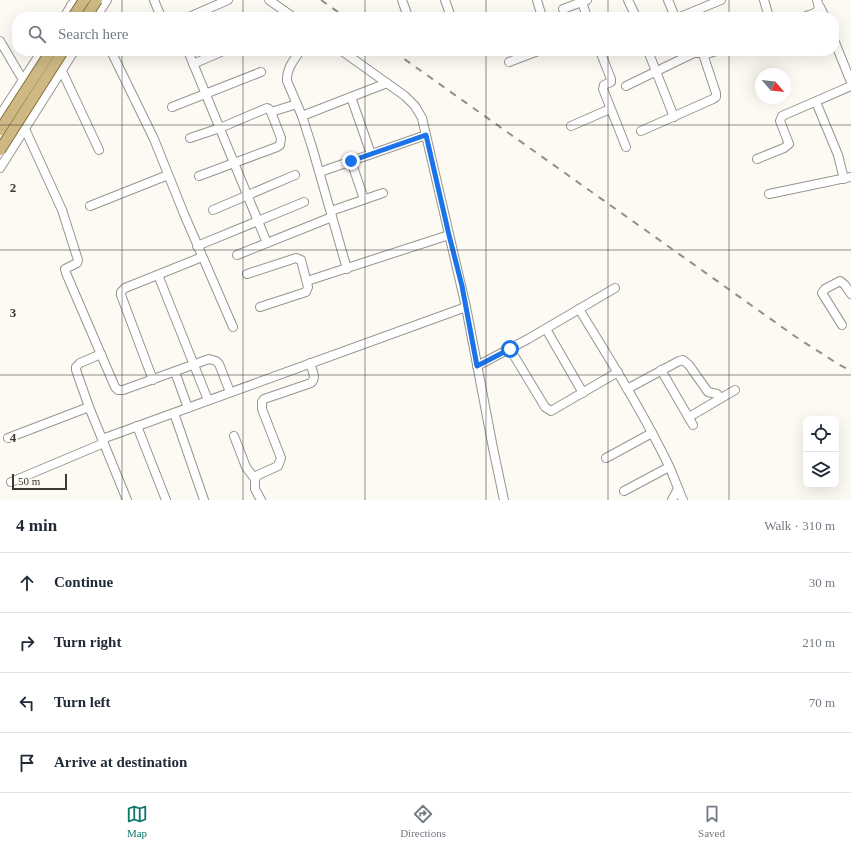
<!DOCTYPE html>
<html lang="en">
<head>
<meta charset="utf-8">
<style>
	:root { --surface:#fff; --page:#f6f6f7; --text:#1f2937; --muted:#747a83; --line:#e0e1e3; --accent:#0f766e }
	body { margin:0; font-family:"Times New Roman",serif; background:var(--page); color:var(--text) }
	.controls { position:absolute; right:12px; bottom:12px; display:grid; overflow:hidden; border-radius:8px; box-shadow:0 4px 16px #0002 }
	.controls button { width:36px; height:36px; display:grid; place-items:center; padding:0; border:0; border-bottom:1px solid var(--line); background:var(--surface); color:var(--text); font:20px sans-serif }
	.compass { position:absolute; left:755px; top:68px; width:36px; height:36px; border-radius:50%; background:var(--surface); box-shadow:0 4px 16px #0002; rotate:118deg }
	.scale { position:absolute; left:12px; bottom:10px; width:55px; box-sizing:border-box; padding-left:4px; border:2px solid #3a3936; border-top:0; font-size:11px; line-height:14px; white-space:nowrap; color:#3a3936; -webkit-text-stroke:3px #fcfaf3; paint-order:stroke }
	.stop { position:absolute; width:12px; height:12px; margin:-9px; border:3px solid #1a73e8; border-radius:50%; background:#fff }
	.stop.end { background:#1a73e8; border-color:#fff; box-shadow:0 1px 4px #0008 }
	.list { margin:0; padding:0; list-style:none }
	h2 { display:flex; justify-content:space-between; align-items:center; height:52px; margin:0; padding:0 16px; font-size:17px }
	h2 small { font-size:13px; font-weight:400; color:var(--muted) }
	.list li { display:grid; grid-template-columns:26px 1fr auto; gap:12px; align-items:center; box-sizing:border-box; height:60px; padding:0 16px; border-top:1px solid var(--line) }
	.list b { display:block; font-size:15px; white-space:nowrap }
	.list em { font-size:13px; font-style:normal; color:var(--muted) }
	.icon { flex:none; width:22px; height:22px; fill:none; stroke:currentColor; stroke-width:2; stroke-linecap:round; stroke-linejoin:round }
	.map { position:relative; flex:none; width:851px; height:500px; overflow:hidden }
	.search { position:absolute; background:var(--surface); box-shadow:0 4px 16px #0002; left:12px; right:12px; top:12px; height:44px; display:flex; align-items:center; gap:10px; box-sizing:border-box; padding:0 14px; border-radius:16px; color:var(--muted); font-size:15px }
	.sheet { height:292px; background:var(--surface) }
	nav { display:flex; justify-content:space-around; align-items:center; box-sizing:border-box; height:56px; border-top:1px solid var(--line); background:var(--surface); font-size:11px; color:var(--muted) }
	nav a { display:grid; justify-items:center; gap:2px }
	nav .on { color:var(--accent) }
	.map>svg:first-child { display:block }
</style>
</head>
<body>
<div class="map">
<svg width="851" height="500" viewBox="0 0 851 500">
	<rect width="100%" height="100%" fill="#fcfaf3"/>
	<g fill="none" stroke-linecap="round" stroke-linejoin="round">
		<defs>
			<g id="minor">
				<path d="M154 0 161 17"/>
				<path d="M269 0 293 17"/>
				<path d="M402 0 407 14"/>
				<path d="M445 0 451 17"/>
				<path d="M537 0 542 17"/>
				<path d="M628 0 636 17"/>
				<path d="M668 0 675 17"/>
				<path d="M764 0 769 17"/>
				<path d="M582 2 587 17"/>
				<path d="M71 5 91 17"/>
				<path d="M820 7 825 17"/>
				<path d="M563 9 587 0"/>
				<path d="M64 17 75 0"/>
				<path d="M96 17 107 0"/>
				<path d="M189 17 228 0"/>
				<path d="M680 17 721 0"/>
				<path d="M804 17C814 13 822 13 817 0"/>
				<path d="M834 40 851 82"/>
				<path d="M0 41 23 80"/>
				<path d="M111 51 154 139 184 214 233 327"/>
				<path d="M188 51 267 243"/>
				<path d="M300 51C294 60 286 69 287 81L302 116 312 147 347 269"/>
				<path d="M342 51 405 96 415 106 422 118 466 307 493 448 504 500"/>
				<path d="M600 51 611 79V82L604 85 603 89 626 147"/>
				<path d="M648 51 674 117"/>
				<path d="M509 62 538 51"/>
				<path d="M193 64 223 51"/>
				<path d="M60 69 62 71 99 150"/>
				<path d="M626 86 694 53H701L705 55"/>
				<path d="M351 97 371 154"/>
				<path d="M816 102 838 155 844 179"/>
				<path d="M172 107 261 72"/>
				<path d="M2 113 25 129 62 210 78 260 77 263 65 269 66 273 115 387 118 390H123L209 359 216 361 219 364 230 392"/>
				<path d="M0 115 42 51"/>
				<path d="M302 116 387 83"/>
				<path d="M571 126 610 109"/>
				<path d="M641 131 713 99 716 97V93L704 57 707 54 716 51"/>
				<path d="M190 138 220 128 267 108 269 109 271 112"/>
				<path d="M757 159 784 148 789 144 780 121 782 116 851 86"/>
				<path d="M351 161 364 199"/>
				<path d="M0 168 74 51"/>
				<path d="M320 172 426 135"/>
				<path d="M199 176 277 147 280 145 281 138 271 112 297 104"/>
				<path d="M769 194 851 177"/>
				<path d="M90 206 168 175"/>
				<path d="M213 210 295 175"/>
				<path d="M331 211 383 193"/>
				<path d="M197 246 304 202"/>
				<path d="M237 255 332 217"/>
				<path d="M247 274 296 258 301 260 308 287 306 292 260 307"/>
				<path d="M158 275 208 400"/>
				<path d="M307 281 449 235"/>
				<path d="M579 309C610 360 643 412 669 466 674 477 678 489 683 500"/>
				<path d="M842 325 822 293 825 289 840 281 845 285 851 294"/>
				<path d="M546 329 583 393"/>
				<path d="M510 349 545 407 551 411 618 372"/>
				<path d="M101 354 80 363 76 367V370L89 407 127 500"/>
				<path d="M477 366 528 339 615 288"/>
				<path d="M661 370 693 425"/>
				<path d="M175 372 188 408"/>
				<path d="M153 380 121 295V292L125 288 202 257"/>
				<path d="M627 389 679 361 683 360 689 365 708 392 717 394 721 398"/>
				<path d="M174 413 204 500"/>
				<path d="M689 417 735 390"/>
				<path d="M137 426 166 500"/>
				<path d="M234 436 246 467 255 479"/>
				<path d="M8 438 89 407"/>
				<path d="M102 439 466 307"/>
				<path d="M606 458 652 433"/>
				<path d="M11 482 104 443"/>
				<path d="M624 491 669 467"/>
				<path d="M261 500 255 489V479L258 475 278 466 281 458 262 409V402L264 399 311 383C317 378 312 370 310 363"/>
				<path d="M672 500 678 489"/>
			</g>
		</defs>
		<use href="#minor" stroke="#97958f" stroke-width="10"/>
		<use href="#minor" stroke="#fff" stroke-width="8"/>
		<g stroke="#908f8a" stroke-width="2" stroke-dasharray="7 7" stroke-linecap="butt">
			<path d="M321 0 345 17"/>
			<path d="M393 51 796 337 838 364 851 371"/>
		</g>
		<defs>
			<g id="major-bridge">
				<path d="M73 17 84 0"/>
				<path d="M86 17 97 0"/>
				<path d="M0 130 51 51"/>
				<path d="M0 150 63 51"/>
			</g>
		</defs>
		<use href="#major-bridge" stroke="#856e35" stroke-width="12" stroke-linecap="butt"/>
		<use href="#major-bridge" stroke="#ceb985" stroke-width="10"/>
	</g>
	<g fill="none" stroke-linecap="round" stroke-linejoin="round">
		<path stroke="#1a73e8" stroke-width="5" d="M351 161 426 135 449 235 462 286 477 366 510 349"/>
	</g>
	<path fill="none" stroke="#3a3936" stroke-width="1" stroke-opacity="0.55" d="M122 0V17M243 0V17M365 0V17M486 0V17M608 0V17M729 0V17M122 51V500M243 51V500M365 51V500M486 51V500M608 51V500M729 51V500M0 125H851M0 250H851M0 375H851"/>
	<g font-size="13" text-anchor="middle" font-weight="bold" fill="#3a3936" stroke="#fcfaf3" stroke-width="3" stroke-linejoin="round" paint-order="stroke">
		<text x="13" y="192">2</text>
		<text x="13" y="317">3</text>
		<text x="13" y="442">4</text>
	</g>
</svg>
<div class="controls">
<button><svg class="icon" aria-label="locate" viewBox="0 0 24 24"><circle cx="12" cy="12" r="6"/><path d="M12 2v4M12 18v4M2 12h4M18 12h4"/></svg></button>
<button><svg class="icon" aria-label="layers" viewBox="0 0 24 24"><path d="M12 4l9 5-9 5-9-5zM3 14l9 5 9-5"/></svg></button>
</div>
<svg class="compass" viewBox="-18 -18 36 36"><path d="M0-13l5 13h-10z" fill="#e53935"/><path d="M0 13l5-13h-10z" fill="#747a83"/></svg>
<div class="scale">50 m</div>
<div class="stop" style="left:510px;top:349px"></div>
<div class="stop end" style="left:351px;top:161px"></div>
<div class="search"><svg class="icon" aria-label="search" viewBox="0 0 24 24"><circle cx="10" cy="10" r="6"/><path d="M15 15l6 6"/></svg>Search here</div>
</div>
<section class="sheet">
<h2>4 min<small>Walk · 310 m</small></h2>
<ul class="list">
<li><svg class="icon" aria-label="ahead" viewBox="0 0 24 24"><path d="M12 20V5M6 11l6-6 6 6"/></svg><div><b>Continue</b></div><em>30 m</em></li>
<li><svg class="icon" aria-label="right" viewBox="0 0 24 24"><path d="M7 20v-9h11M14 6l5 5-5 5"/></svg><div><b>Turn right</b></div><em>210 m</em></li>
<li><svg class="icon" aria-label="left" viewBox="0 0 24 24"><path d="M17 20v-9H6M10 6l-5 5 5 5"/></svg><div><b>Turn left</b></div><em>70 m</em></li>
<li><svg class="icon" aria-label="arrive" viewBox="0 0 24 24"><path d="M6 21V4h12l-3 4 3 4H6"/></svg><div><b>Arrive at destination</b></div></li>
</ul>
</section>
<nav>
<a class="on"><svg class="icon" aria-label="map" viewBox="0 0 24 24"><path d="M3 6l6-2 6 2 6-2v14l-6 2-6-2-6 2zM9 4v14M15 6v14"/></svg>Map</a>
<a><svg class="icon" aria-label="directions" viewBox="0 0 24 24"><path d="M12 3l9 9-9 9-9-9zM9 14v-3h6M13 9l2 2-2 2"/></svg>Directions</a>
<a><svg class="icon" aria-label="saved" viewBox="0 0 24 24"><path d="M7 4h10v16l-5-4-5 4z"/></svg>Saved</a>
</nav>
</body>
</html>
